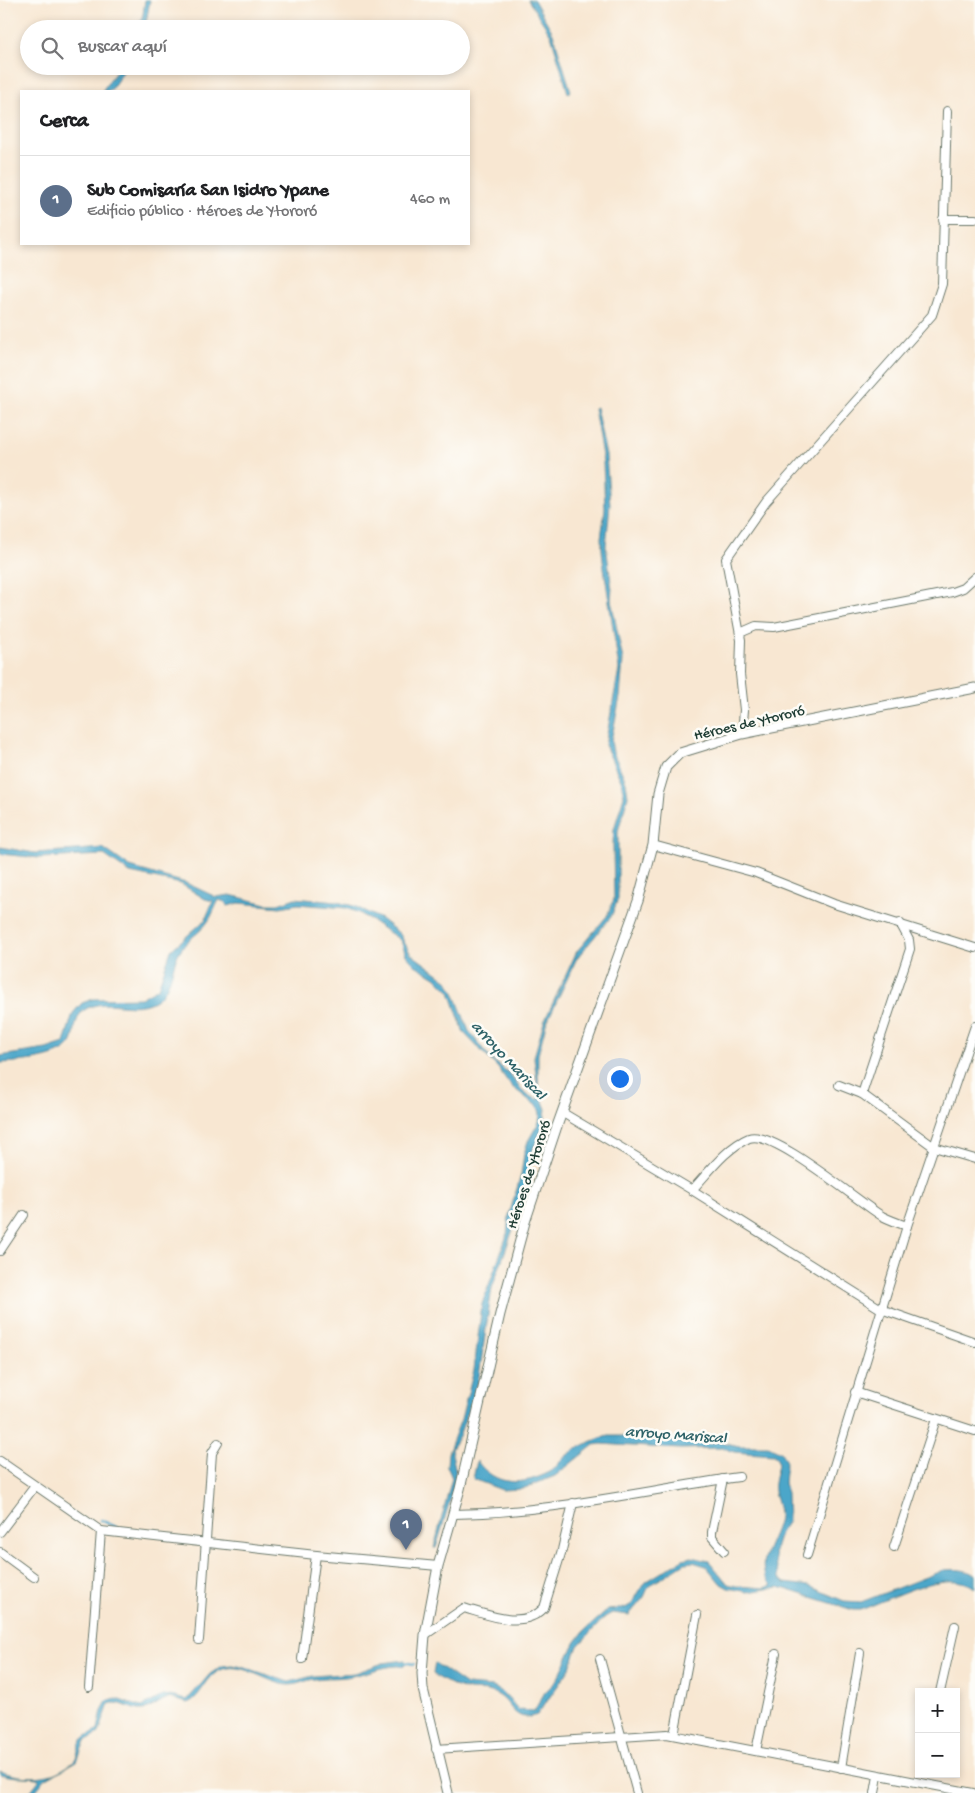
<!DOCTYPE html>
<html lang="es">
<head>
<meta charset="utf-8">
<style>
	:root { --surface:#fff; --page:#f6f6f6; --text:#202124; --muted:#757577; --line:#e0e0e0; --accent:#b5179e }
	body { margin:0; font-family:"Gochi Hand",sans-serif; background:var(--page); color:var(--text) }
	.controls { position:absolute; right:15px; bottom:15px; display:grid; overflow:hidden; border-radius:0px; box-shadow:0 2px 8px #0003 }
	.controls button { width:45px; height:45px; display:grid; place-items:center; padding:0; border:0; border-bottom:1px solid var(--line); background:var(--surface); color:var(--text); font:25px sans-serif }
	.you { position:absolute; left:619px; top:1078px; width:18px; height:18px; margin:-12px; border:4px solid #fff; border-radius:50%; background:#1a73e8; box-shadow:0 0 0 8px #1a73e833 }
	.badge { display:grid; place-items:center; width:32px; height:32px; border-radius:50%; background:var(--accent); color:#fff; font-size:16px; font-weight:700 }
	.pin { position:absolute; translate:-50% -41px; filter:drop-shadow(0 1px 2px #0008) }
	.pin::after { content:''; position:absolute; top:26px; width:18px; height:15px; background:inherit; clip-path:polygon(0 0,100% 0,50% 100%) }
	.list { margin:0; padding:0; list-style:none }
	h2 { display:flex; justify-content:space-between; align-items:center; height:65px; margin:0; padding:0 20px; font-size:21px }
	h2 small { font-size:16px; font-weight:400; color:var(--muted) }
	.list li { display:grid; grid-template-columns:32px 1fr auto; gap:15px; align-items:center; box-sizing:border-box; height:90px; padding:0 20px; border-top:1px solid var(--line) }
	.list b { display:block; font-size:19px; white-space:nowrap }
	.list p { margin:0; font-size:16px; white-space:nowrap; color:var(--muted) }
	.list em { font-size:16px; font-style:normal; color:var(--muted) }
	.icon { flex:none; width:28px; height:28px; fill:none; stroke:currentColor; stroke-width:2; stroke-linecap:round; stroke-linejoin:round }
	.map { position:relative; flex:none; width:975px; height:1793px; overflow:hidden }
	.search { position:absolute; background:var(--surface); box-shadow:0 2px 8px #0003; left:20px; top:20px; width:450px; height:55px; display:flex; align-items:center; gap:12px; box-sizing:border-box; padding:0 18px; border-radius:28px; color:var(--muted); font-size:19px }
	.panel { position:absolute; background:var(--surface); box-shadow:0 2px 8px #0003; left:20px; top:90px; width:450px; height:155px; border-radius:0px }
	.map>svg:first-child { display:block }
</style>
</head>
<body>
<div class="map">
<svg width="975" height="1793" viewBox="0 0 975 1793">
	<rect width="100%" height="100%" fill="#fdfcf7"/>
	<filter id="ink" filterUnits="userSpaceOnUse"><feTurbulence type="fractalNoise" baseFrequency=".02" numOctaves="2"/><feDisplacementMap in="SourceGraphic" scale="10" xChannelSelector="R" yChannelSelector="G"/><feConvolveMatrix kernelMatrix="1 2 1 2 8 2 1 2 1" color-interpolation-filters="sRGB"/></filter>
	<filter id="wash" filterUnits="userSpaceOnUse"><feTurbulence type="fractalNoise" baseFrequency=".0096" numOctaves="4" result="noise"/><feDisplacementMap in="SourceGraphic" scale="20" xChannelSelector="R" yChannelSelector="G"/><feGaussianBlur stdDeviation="1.12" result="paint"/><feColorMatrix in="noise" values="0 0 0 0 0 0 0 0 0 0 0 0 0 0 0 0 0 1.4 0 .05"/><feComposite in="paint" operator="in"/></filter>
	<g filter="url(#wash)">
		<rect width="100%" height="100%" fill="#f8e7d2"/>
		<g fill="#4ba6c9" stroke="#35727e">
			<path d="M145 0H150L145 29H138L143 14Z"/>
			<path d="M528 0H534L553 33 571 91 568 93 551 35Z"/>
			<path d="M120 66H127L110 91H102Z"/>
			<path d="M596 407 606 455 610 504 606 546 612 589 611 599 623 660 620 697 611 741 613 752 626 782 628 796 618 831V899L611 917 577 958 546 1024 538 1055V1072L539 1091 546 1109 544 1124 533 1149 521 1207 492 1288 478 1383 459 1436 451 1449 457 1477 436 1548H434L452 1478 447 1466 448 1453 461 1419 474 1370 482 1304 507 1235 509 1215 521 1175 524 1154 528 1141 539 1122 540 1113 538 1107 511 1086 498 1068 464 1033 450 992 435 977 415 965 406 955 401 941 396 937 361 914 346 908 298 904 280 907 239 903 228 906 225 902 219 900C215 907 213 914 209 920 202 932 187 939 180 951 170 967 173 990 154 1001 133 1013 106 997 86 1009 75 1015 76 1028 73 1039 67 1060 18 1062 0 1063V1056L46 1049 64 1043 73 1013 82 1003 93 999 141 998 158 988 171 950 205 920 213 901 205 899 181 884 130 873 104 855 40 858 0 854V847L35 853 103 848 130 867 186 883 216 897 230 895 267 904H278L295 898 337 902 354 906 381 919 400 934 410 953 448 981 454 992 469 1031 490 1058 511 1075 525 1094 539 1100 534 1057 544 1022 577 951 607 916 614 899 613 844 614 829 624 796 622 783 605 745 619 669 603 561 601 538 605 509 603 462 594 408Z"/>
			<path d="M608 1436H627L698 1444 722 1442 739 1446H768L781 1452 786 1462 784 1483 787 1493 788 1521 780 1533 774 1553 779 1578 785 1583 809 1586 844 1601 861 1602 944 1570C955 1569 966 1569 975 1575V1588C947 1566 890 1600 860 1610H853L779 1587 748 1592 728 1588 721 1584 706 1566 693 1562 685 1563 649 1586 644 1597 629 1615 612 1613 605 1617 578 1646 569 1670 537 1715C512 1724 512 1701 496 1694 487 1689 478 1691 469 1690 455 1688 444 1681 433 1674L435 1663 466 1685 493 1687 501 1691 519 1710 534 1711 545 1692 557 1680 575 1643 584 1631 608 1610 625 1608 632 1604 644 1583 683 1559 692 1557 709 1561 728 1584 737 1586 765 1588 772 1585C750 1566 776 1539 779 1517 780 1506 772 1494 774 1483 775 1475 778 1469 778 1461L774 1455 734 1452 724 1448 680 1449 601 1444 594 1445 555 1476 522 1489 502 1490 473 1479 477 1461C496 1487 522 1486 550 1472 557 1468 560 1460 566 1456 578 1447 595 1439 608 1436Z"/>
			<path d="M405 1660 404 1666C386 1665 374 1671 356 1675 343 1679 328 1677 315 1679 306 1680 298 1685 289 1685 267 1684 245 1662 223 1669 206 1674 203 1696 188 1703L169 1698C158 1701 151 1711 139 1710 129 1709 119 1700 109 1704L99 1733 85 1741 77 1761 45 1779 34 1793H29L40 1779C27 1775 16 1779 0 1774V1771C23 1780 56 1780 74 1761 78 1756 78 1748 80 1743 84 1735 92 1734 98 1729L102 1710 107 1701 116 1699 142 1707 162 1696H170L187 1700 210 1674 222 1666 233 1665 247 1668 289 1682 313 1676 355 1673 383 1663Z"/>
		</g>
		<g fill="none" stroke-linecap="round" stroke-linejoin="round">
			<g stroke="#4ba6c9" stroke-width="2.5">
				<path d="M101 1520 116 1527"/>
				<path d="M403 1662 414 1664"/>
			</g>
		</g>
	</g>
	<g filter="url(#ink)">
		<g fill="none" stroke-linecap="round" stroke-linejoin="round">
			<defs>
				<g id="minor">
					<path d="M943 219H975"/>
					<path d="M740 633 756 626 774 627 952 592 963 588 975 577"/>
					<path d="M742 734 744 710 740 674 741 640 726 559 766 502 932 315 942 284 947 111"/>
					<path d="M653 845 756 873 834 904 975 948"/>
					<path d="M839 1085 862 1094 934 1147 975 1159"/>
					<path d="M862 1094 910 949 909 940 900 923"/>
					<path d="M563 1113 692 1190 881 1309 975 1342"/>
					<path d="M692 1190C708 1173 727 1147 749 1138 773 1129 857 1201 882 1216 890 1220 898 1223 907 1226"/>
					<path d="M0 1251 24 1215"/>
					<path d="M855 1392 975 1431"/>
					<path d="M0 1461 101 1531 316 1555 438 1566"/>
					<path d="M723 1479 712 1532V1537L724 1551"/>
					<path d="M454 1514C550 1513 645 1490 739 1477"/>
					<path d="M0 1532 35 1486"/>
					<path d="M894 1547 936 1419"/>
					<path d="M0 1552 34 1577"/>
					<path d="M807 1555 907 1226 975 1026"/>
					<path d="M425 1635 464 1608C488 1615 523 1630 544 1608L562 1550 573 1503"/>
					<path d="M199 1640 212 1453 218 1443"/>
					<path d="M302 1659 316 1555"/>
					<path d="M600 1659 637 1793"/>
					<path d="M89 1687 101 1531"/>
					<path d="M940 1692 955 1626"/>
					<path d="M674 1735 697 1615"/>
					<path d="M436 1749 667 1734 973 1793"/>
					<path d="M756 1751 776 1654"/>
					<path d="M841 1768 860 1653"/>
					<path d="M875 1793 878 1776"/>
				</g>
				<path id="major" d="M448 1793 423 1689 422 1673 425 1635 438 1566 460 1489 500 1314 525 1222 556 1129 638 901 653 845 658 794 666 767 680 753 742 734 975 688"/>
			</defs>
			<use href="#minor" stroke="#6b786b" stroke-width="10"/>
			<use href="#major" stroke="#6b786b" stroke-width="11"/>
			<use href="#minor" stroke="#fff" stroke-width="8"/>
			<use href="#major" stroke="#fff" stroke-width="9"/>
		</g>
	</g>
	<g text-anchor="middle" stroke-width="5" stroke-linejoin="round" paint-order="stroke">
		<g font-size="15" fill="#1f3d34" stroke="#fdfcf7">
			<text transform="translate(749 722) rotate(-13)" y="5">Héroes de Ytororó</text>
			<text transform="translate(528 1174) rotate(-72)" y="5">Héroes de Ytororó</text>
		</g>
		<g font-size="16" font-style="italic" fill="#2e6268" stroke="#fdfcf7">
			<text transform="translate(510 1059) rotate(47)" y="6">arroyo Mariscal</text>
			<text transform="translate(676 1433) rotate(4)" y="6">arroyo Mariscal</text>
		</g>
	</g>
</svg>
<div class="controls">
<button>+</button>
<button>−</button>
</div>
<div class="you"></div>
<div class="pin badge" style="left:406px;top:1550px;background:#5c6f8a">1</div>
<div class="search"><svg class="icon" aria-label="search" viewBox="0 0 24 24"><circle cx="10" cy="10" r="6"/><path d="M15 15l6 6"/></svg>Buscar aquí</div>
<section class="panel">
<h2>Cerca<small></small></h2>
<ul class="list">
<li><span class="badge" style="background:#5c6f8a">1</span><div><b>Sub Comisaría San Isidro Ypane</b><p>Edificio público · Héroes de Ytororó</p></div><em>460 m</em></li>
</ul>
</section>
</div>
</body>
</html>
